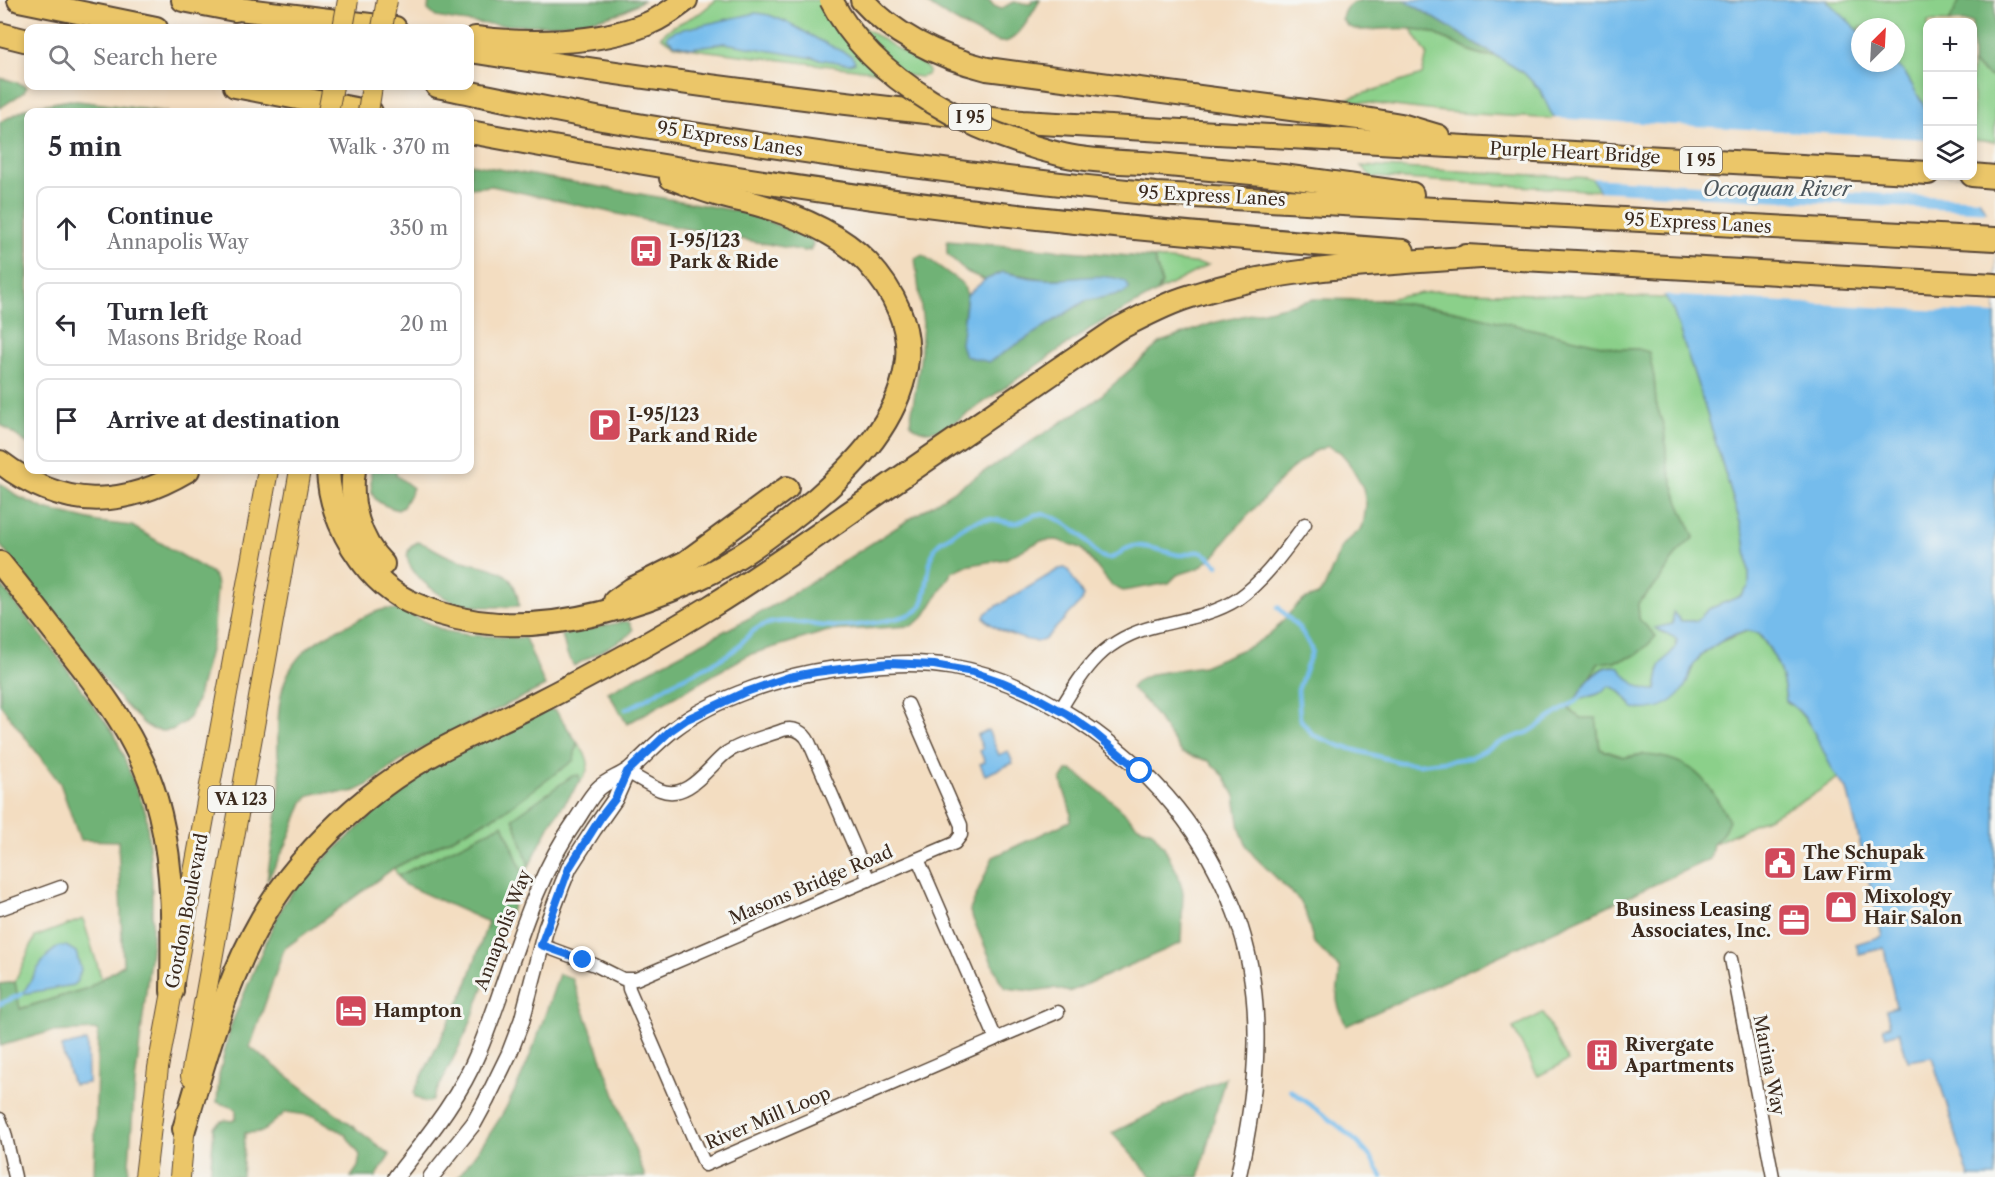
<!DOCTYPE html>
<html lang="en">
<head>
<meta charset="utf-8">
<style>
	:root { --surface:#fff; --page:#f2f2f3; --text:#2b2b33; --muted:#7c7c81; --line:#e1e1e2 }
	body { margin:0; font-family:"Libre Caslon Text",serif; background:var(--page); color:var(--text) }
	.controls { position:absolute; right:18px; top:18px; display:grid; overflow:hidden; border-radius:12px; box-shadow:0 3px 9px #0003 }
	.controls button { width:54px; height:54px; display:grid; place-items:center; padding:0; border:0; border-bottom:2px solid var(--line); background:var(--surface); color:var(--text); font:30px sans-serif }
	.compass { position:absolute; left:1851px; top:18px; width:54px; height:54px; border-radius:50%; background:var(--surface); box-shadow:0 3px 9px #0003; rotate:24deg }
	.stop { position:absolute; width:18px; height:18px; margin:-14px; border:4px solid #1a73e8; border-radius:50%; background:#fff }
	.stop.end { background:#1a73e8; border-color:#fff; box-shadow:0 2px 6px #0008 }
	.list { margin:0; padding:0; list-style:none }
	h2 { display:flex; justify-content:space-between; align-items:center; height:78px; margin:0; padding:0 24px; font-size:26px }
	h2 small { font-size:20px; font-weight:400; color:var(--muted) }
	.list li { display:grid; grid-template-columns:39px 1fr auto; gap:18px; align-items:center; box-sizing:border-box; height:84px; margin:0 12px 12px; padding:0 12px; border:2px solid var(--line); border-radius:12px }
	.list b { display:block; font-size:22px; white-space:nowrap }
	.list p { margin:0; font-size:20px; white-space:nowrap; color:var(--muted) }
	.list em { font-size:20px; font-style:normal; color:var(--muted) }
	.icon { flex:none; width:33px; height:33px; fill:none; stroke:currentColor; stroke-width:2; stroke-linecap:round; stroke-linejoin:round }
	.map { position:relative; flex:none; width:1995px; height:1177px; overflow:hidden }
	.search { position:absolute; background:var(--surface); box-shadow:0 3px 9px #0003; left:24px; top:24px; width:450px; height:66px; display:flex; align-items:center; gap:15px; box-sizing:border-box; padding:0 21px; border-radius:12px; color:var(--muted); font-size:22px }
	.panel { position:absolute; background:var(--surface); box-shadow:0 3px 9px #0003; left:24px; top:108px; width:450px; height:366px; border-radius:12px }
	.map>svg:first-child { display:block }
</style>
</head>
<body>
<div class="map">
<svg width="1995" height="1177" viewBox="0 0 1995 1177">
	<rect width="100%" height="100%" fill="#f6f6f2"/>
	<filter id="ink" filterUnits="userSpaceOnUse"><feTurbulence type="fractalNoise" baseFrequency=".0167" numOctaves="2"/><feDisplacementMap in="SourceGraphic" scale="12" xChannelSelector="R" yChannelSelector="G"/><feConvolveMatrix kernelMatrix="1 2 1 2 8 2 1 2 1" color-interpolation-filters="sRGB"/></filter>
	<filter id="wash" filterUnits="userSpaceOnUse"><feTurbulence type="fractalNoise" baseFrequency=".008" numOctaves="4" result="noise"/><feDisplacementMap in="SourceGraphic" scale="24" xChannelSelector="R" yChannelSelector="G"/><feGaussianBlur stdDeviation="1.35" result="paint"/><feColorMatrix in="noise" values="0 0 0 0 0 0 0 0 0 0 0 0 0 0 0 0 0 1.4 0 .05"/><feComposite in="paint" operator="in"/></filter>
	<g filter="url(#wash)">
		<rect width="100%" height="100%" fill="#f3ddc1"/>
		<g fill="#8bd08a" stroke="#637d54" stroke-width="1.5">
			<path d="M716 0H826L869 31 925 66 929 71 927 75 921 77 700 50C684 47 672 47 661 36L672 27 700 13Z"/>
			<path d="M1826 0H1960L1949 22H1928L1927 111 1905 73 1894 63H1896V27H1860V32Z"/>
			<path d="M1411 29 1423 30 1437 35 1472 52 1484 56H1496L1524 73 1540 90 1555 119 1445 112 1343 100 1422 75 1427 54Z"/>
			<path d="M1972 64 1989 76 1995 78V142L1973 140Z"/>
			<path d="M1361 166 1592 178 1600 191 1372 177Z"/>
			<path d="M1154 258 1208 265 1157 292 1162 284Z"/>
			<path d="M1436 291 1666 298 1673 310 1704 404 1744 535 1749 572V587L1741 596 1709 609 1696 621H1681L1673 613V624L1663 626V633L1672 635 1677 639 1676 647 1660 666 1656 690C1646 690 1633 686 1626 677 1623 674 1622 669 1617 667 1600 660 1581 688 1576 701L1598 694 1609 686C1621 689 1627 699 1634 709L1684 688 1695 662 1710 649 1720 642 1747 631 1757 633C1776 655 1783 672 1786 701 1809 714 1826 753 1838 778L1808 798 1713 844 1723 833 1643 754 1625 757 1600 749 1598 731 1569 709 1599 663C1629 659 1635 660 1656 636L1639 619 1638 603 1659 581 1677 553 1694 537 1679 503 1667 464 1664 428 1656 403 1654 377 1638 349H1619L1450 310 1378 300Z"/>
			<path d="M577 742C589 758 593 766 580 782L579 775 514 818 529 866 524 876 503 824 398 876 394 868 503 812 577 749Z"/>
			<path d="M83 919 102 980 88 988 19 1009 15 982 35 937Z"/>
			<path d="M1543 1013 1568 1061 1538 1076 1513 1028Z"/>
		</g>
		<g fill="#70b276" stroke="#566e4a" stroke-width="1.5">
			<path d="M429 0H644C636 4 627 10 619 13 566 30 490 28 436 17L428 10Z"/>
			<path d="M922 0H989L994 6 1001 9 1013 2 1030 4 1033 0H1040C1033 12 1020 38 1005 42 992 45 934 9 922 0Z"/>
			<path d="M1363 0H1405L1496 56C1464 55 1449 35 1422 30 1402 26 1381 30 1361 30 1352 29 1347 27 1342 19 1344 6 1350 3 1363 0Z"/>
			<path d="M1960 0H1995V78L1989 76 1973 64 1972 22H1949Z"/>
			<path d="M0 78 16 82 27 87 24 92 0 108Z"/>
			<path d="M70 100 167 112H28V444L0 424V122L29 107Z"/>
			<path d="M470 164 743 212 763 219 812 240 813 245 810 250 804 251 677 227 492 186 470 188Z"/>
			<path d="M947 241 1154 258 1162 284 1157 292 1091 328 945 429C931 431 920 434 910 423L920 362 923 324 915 258 923 255 963 284 967 295 964 317 989 362 1085 301 1124 293 1064 279H1043L1003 272 985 280 967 272 947 254Z"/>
			<path d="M1314 299 1378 300 1450 310 1619 349H1638L1649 352 1654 377 1656 403 1664 428 1667 464 1679 503 1694 537 1677 553 1659 581 1638 603 1639 619 1656 636C1635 660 1630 659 1599 663L1569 709 1580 718H1596L1600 749C1608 752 1618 757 1627 757 1633 757 1639 754 1645 755 1695 758 1707 781 1729 820L1723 833 1713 844 1710 859 1346 1026C1343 1017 1337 1007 1337 998 1337 988 1341 976 1339 968L1314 943 1305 911 1300 901 1254 856 1247 847 1240 829 1235 796 1224 776 1209 761 1182 753 1146 702 1131 688 1137 681 1152 674 1203 666 1253 645 1274 631 1296 606 1304 600 1318 595 1324 588 1342 546 1362 528 1364 520 1366 504 1363 488 1347 460 1340 452 1328 446 1313 452 1289 471 1229 536 1218 552 1199 568 1177 575 1169 583 1123 591 1112 586 1081 548 1057 540 1040 541 1005 559 965 566 952 572 924 617 911 626 828 631 748 655 627 724 608 692 778 603 1095 401 1161 342 1213 323Z"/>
			<path d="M371 470H396V475L413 488 403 507 398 510C370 502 371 497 371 470Z"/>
			<path d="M0 483 19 497 45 509 98 522 132 526 212 573 216 580 217 587 213 639 197 700 190 716 185 722 172 730 162 731 152 729 144 724 122 702 0 545Z"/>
			<path d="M418 542C431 545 440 554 453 558 485 570 515 562 519 606 499 607 478 608 459 604 441 599 384 559 418 542Z"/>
			<path d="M0 584 53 650 115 735 146 813 152 881V942L135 1083 128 1177H94L98 1030 49 1032 0 1046V984L15 982 20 1009 88 988 123 965 118 841 80 840 60 783 0 704Z"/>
			<path d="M385 609 401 610 445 631 468 635 525 638 545 686C499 709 453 730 409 756 390 766 375 784 355 791 336 798 318 784 303 802L287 843 267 881C271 849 277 817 280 786 281 775 279 764 278 754 277 693 279 657 339 629 355 622 368 613 385 609Z"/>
			<path d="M626 621 630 623 633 630 628 636 574 666 567 654 562 635Z"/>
			<path d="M548 709 556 711 577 742 574 760 503 812 394 868 284 949 250 1047 390 1155 376 1177H351L358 1167 360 1155 345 1134 314 1116 286 1112 262 1132 245 1133 242 1177H210L214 1127C220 1121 223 1119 232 1121L236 1119V1109L217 1102 219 1075 231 1025 270 932 284 903 299 883 390 798 414 778 446 759Z"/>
			<path d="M1072 770 1111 800 1138 826 1152 831 1164 847 1178 874 1183 892 1181 943 1069 992 1054 988 1032 991 1006 988 1000 981 970 912V910L993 857 1070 821 1071 812 1061 780 1067 771Z"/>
			<path d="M579 775 580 782 552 821 529 866 513 818 572 776Z"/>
			<path d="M503 824 524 876 468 1029 432 1101 425 1102 415 1097 414 1092 465 990 488 922 403 884 398 876Z"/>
			<path d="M559 974 572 978 645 1177H458C476 1154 494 1130 508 1104 530 1063 544 1018 559 974Z"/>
			<path d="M1225 1077 1199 1177H1152L1112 1133Z"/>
		</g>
		<g fill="#74bcec" stroke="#587385" stroke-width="1.5">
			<path d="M1405 0H1826L1860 32V63H1894L1905 73 1927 111 1928 176H1965L1995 226V1177H1969L1932 1057 1908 1061 1899 1032 1886 1036 1883 1028 1890 1026 1886 1010 1896 1007 1884 948 1859 954 1856 944 1882 936 1847 789C1822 765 1819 720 1786 701 1783 672 1776 655 1758 633 1755 632 1752 631 1748 631 1734 631 1701 652 1694 664 1690 671 1689 679 1685 686 1674 706 1655 711 1634 709 1627 699 1621 689 1609 686L1598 694 1576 700C1583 685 1600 662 1619 667 1628 680 1639 691 1656 690L1660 666 1676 647 1677 640C1671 634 1663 633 1655 628L1673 624V612L1681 621H1696L1709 609 1741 596 1749 586V572L1744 535 1704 404 1673 310 1550 111 1540 90 1524 73Z"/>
			<path d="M756 13 769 15 789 23 819 40 852 56 855 62 849 64 724 43 691 48 674 44 667 38 668 35 675 31Z"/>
			<path d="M1003 272C1016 275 1031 279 1045 279 1071 281 1099 271 1125 281L1129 289 1124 293 1085 301 989 362 965 356 961 344 967 295 985 280Z"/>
			<path d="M1065 568 1068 570 1083 596 1082 601 1044 640C1031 645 991 629 984 617L986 613 992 609 1059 569Z"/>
			<path d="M988 730 999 755 1008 751 1013 763 985 775 980 764 985 762 980 751 983 749 977 735Z"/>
			<path d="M60 946H66L76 952 81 970 77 981 73 985 22 994C34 978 41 956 60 946Z"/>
			<path d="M87 1041 88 1083 73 1085 61 1047Z"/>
		</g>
		<g fill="#f3ddc1">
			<path d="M1551 118 1927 139 1928 176H1969L1983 199 1588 178Z"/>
			<path d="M1596 191 1990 212 1995 220V314L1661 295Z"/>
		</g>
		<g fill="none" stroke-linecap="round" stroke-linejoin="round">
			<g stroke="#74bcec" stroke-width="4.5">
				<path d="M1278 607 1300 629 1308 642 1312 651 1298 690 1300 719 1313 735 1340 746 1399 762 1419 764 1470 758 1503 741 1529 732 1580 698"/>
				<path d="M626 709C642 703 655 693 669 685 690 674 713 665 733 651 743 643 751 629 764 625 785 617 805 625 826 626 846 628 898 621 915 612 932 603 923 556 940 542 944 539 948 538 952 535 963 526 973 520 988 519 997 519 1006 523 1015 523 1021 522 1026 519 1032 516 1044 510 1059 519 1069 526 1074 530 1079 533 1083 537 1091 544 1095 556 1106 558 1117 560 1123 547 1134 546 1150 545 1164 552 1179 555 1187 556 1192 550 1200 552 1208 554 1212 560 1218 565"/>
				<path d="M0 1004 22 994"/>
				<path d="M1290 1090C1320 1113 1368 1142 1382 1177"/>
			</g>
		</g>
	</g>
	<g filter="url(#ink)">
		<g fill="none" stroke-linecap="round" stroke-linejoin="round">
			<defs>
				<g id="minor">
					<path d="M1060 710C1086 667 1103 639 1156 626 1184 619 1213 615 1238 599 1265 580 1285 550 1305 524"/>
					<path d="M627 772C638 778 649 785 660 790 688 801 707 768 726 753 742 742 765 737 783 730 795 727 804 732 809 742L869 880"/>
					<path d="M918 859 996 1039"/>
					<path d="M0 909 61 887"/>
					<path d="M541 945 595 965 623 979H636L955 843 961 835V825L908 704"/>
					<path d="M1731 959 1773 1177"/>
					<path d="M628 980 629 989 705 1165 1058 1012"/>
					<path d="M0 1119 5 1133 15 1177"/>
				</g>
				<g id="tertiary">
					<path d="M396 1177C426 1138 459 1099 478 1053 511 975 527 889 577 819 583 810 590 797 598 789 607 780 620 777 630 769 645 756 658 741 674 729 716 697 782 676 833 669 874 665 912 660 952 667 1034 681 1124 744 1176 808 1201 839 1221 875 1235 912 1267 997 1258 1090 1238 1177"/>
					<path d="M431 1177 474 1123 486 1101 509 1054 522 1020 546 928 562 885 569 868 594 829 615 799 627 772"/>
				</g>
				<g id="primary">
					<path d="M191 1076 300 470"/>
					<path d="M145 1177 158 1068 268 470"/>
					<path d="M180 1177 186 1114"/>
				</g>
				<g id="motorway">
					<path d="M19 0 156 28"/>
					<path d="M183 0 235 10"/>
					<path d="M862 0C895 37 940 57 987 69L1359 118 1401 125 1438 136"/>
					<path d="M222 7 395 28"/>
					<path d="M0 34 28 41"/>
					<path d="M475 38C528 45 598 44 647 24 662 18 674 9 686 0"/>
					<path d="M470 51C653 80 837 104 1022 122L1928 173"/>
					<path d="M235 86 371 112"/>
					<path d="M437 86C492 97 547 109 602 119 785 150 970 176 1156 194L1995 239"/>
					<path d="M470 132C637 163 805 191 975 211 1117 228 1260 240 1403 251"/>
					<path d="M1158 164 1283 176 1412 194"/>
					<path d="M1972 175 1995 177"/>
					<path d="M1466 256 1995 285"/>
					<path d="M0 462C63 510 122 509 188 470"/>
					<path d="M328 470C329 506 345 542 369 570 390 594 408 603 438 613 523 640 616 615 695 580 740 560 781 529 818 497 858 462 897 421 906 367 913 327 893 290 867 262 838 232 795 215 756 204 741 200 727 198 713 193 699 189 685 183 671 178"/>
					<path d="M354 470C349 503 359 540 383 564"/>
					<path d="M0 563C22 590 43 617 65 645 106 696 145 748 160 814 174 871 173 932 172 991"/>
					<path d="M615 601 632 589 686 562 787 488"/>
					<path d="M184 1129C212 1037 236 938 301 863 337 821 380 784 428 757 461 738 497 723 531 706 592 675 651 643 710 607 764 574 816 536 868 500 951 443 1033 386 1116 330 1140 318 1164 304 1191 296 1284 266 1384 264 1481 257"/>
				</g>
			</defs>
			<use href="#minor" stroke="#574536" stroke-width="15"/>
			<use href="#tertiary" stroke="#574536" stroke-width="18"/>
			<use href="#primary" stroke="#574536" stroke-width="22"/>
			<use href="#motorway" stroke="#574536" stroke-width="26"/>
			<use href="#minor" stroke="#fff" stroke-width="12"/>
			<use href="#tertiary" stroke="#fff" stroke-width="15"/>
			<use href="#primary" stroke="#ebc669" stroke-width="20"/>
			<use href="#motorway" stroke="#ebc669" stroke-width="22"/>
			<defs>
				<g id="trunk-bridge">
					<path d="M343 28 348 0"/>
					<path d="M382 28 387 0"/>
					<path d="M328 112 333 86"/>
					<path d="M368 112 372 86"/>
				</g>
				<path id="motorway-bridge" d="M831 0C873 83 976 134 1063 155 1094 162 1127 162 1158 164"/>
			</defs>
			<use href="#trunk-bridge" stroke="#574536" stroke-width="22" stroke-linecap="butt"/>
			<use href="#motorway-bridge" stroke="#574536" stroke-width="26" stroke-linecap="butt"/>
			<use href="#trunk-bridge" stroke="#ebc669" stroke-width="20"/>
			<use href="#motorway-bridge" stroke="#ebc669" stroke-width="22"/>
		</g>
	</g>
	<g fill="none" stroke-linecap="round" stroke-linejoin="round" filter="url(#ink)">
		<path stroke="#1a73e8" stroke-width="8" d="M583 960 541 945 569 868 601 817 615 799 627 772 670 731 687 719 743 693 789 677 816 672 889 663 934 665 973 672 1002 682 1030 694 1067 714 1093 732 1140 771"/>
	</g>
	<defs>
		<symbol id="bus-square" viewBox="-11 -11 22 22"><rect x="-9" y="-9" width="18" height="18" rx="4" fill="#d1495b" stroke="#f6f6f2"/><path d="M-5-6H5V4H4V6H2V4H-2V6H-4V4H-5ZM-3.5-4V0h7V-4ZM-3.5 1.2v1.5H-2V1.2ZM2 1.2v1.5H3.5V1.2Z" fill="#fff"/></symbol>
		<symbol id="parking-square" viewBox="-11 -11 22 22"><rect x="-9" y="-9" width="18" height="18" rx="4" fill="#d1495b" stroke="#f6f6f2"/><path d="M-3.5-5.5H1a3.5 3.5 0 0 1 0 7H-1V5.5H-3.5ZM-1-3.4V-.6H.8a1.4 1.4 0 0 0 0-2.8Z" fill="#fff"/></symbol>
		<symbol id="civic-square" viewBox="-11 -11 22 22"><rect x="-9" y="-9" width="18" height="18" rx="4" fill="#d1495b" stroke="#f6f6f2"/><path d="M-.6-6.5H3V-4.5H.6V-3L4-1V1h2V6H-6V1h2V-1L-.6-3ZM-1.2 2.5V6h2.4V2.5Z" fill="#fff"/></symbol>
		<symbol id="shop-square" viewBox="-11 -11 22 22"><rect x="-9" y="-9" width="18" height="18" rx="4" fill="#d1495b" stroke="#f6f6f2"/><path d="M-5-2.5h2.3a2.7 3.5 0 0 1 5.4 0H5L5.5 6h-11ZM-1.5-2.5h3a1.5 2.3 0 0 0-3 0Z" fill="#fff"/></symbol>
		<symbol id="office-square" viewBox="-11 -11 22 22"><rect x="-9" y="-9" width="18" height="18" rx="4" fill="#d1495b" stroke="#f6f6f2"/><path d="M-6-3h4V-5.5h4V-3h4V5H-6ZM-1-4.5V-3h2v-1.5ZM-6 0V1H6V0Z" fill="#fff"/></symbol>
		<symbol id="hotel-square" viewBox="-11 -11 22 22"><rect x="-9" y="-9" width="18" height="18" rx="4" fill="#d1495b" stroke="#f6f6f2"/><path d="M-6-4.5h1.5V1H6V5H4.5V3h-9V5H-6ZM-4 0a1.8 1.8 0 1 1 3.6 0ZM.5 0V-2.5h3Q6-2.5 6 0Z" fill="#fff"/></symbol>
		<symbol id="building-square" viewBox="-11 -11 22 22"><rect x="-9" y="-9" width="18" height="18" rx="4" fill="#d1495b" stroke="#f6f6f2"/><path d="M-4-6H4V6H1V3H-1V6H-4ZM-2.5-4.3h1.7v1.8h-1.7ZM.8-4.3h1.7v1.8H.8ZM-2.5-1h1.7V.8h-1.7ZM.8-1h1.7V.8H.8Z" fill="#fff"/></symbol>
	</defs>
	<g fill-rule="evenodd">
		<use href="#bus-square" x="627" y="232" width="38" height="38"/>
		<use href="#parking-square" x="586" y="406" width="38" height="38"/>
		<use href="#civic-square" x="1761" y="844" width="38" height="38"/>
		<use href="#shop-square" x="1822" y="888" width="38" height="38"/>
		<use href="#office-square" x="1775" y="901" width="38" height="38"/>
		<use href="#hotel-square" x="332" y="992" width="38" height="38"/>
		<use href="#building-square" x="1583" y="1036" width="38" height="38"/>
	</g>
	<g text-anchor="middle" stroke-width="6" stroke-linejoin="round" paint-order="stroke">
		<g fill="#f6f6f2" stroke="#73675e" stroke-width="1.5">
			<rect x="949" y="104" width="42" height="26" rx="4.5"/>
			<rect x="1680" y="147" width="42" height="26" rx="4.5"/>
			<rect x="208" y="786" width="66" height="26" rx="4.5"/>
		</g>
		<g font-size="16" font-weight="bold" fill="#3b2a1e">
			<text x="970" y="123">I 95</text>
			<text x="1701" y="166">I 95</text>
			<text x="241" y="805">VA 123</text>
		</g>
		<g font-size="18" fill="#3b2a1e" stroke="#f6f6f2">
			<text transform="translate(730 139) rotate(9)" y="6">95 Express Lanes</text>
			<text transform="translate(1575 153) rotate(3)" y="6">Purple Heart Bridge</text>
			<text transform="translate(1212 196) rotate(3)" y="6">95 Express Lanes</text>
			<text transform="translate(1698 223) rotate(3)" y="6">95 Express Lanes</text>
			<text transform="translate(811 885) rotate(-23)" y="6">Masons Bridge Road</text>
			<text transform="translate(187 911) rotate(-79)" y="6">Gordon Boulevard</text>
			<text transform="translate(503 930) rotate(-69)" y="6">Annapolis Way</text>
			<text transform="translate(1769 1065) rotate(79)" y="6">Marina Way</text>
			<text transform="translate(768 1118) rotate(-23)" y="6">River Mill Loop</text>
		</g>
		<g font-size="18" font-weight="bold" fill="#3b2a1e" stroke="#f6f6f2" text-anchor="start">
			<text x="669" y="247">I-95/123<tspan x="669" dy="21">Park &amp; Ride</tspan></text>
			<text x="628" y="421">I-95/123<tspan x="628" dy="21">Park and Ride</tspan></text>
			<text x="1803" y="859">The Schupak<tspan x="1803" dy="21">Law Firm</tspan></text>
			<text x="1864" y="903">Mixology<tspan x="1864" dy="21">Hair Salon</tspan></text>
			<text x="1771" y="916" text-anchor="end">Business Leasing<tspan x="1771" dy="21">Associates, Inc.</tspan></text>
			<text x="374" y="1017">Hampton</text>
			<text x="1625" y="1051">Rivergate<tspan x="1625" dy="21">Apartments</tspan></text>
		</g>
		<g font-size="20" font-style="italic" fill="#4c565c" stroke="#f6f6f2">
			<text x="1777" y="196">Occoquan River</text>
		</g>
	</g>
</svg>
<div class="controls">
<button>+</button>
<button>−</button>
<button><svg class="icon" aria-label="layers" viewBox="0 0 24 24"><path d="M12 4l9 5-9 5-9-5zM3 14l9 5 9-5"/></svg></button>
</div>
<svg class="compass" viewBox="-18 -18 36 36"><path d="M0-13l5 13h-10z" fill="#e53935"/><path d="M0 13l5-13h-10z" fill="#7c7c81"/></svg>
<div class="stop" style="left:1140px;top:771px"></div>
<div class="stop end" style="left:583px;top:960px"></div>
<div class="search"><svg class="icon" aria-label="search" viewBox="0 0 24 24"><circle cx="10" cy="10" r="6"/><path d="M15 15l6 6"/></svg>Search here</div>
<section class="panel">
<h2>5 min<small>Walk · 370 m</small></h2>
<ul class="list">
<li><svg class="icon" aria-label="ahead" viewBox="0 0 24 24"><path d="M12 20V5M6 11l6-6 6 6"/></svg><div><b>Continue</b><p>Annapolis Way</p></div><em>350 m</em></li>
<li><svg class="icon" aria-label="left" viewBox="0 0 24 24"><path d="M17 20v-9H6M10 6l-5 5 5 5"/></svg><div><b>Turn left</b><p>Masons Bridge Road</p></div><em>20 m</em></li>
<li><svg class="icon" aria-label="arrive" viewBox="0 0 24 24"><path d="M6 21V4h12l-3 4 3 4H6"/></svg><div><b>Arrive at destination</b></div></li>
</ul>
</section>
</div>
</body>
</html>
